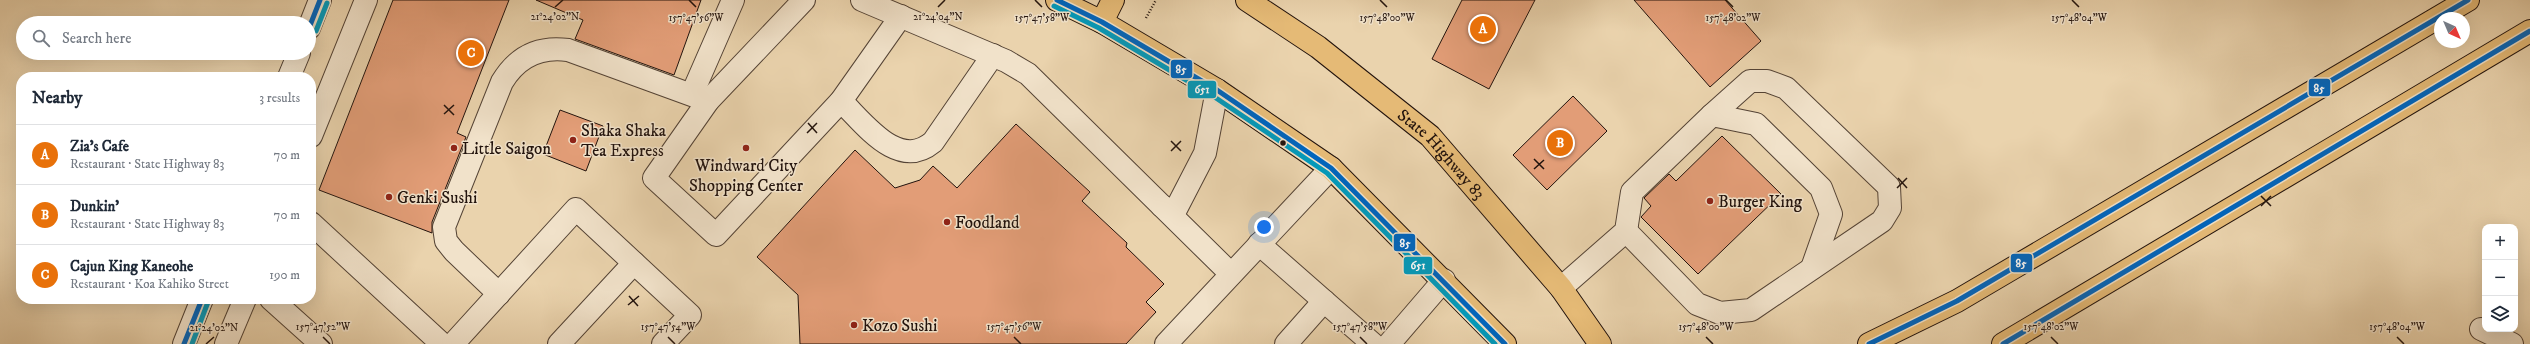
<!DOCTYPE html>
<html lang="en">
<head>
<meta charset="utf-8">
<style>
	:root { --surface:#fff; --page:#f2f2f3; --text:#1f2937; --muted:#747a83; --line:#e0e1e3; --accent:#7c3aed }
	body { margin:0; font-family:"IM FELL DW Pica",serif; background:var(--page); color:var(--text) }
	.controls { position:absolute; right:12px; bottom:12px; display:grid; overflow:hidden; border-radius:8px; box-shadow:0 4px 16px #0002 }
	.controls button { width:36px; height:36px; display:grid; place-items:center; padding:0; border:0; border-bottom:1px solid var(--line); background:var(--surface); color:var(--text); font:20px sans-serif }
	.compass { position:absolute; left:2434px; top:12px; width:36px; height:36px; border-radius:50%; background:var(--surface); box-shadow:0 4px 16px #0002; rotate:136deg }
	.you { position:absolute; left:1264px; top:227px; width:14px; height:14px; margin:-10px; border:3px solid #fff; border-radius:50%; background:#1a73e8; box-shadow:0 0 0 6px #1a73e833 }
	.badge { display:grid; place-items:center; width:26px; height:26px; border-radius:50%; background:var(--accent); color:#fff; font-size:13px; font-weight:700 }
	.pin { position:absolute; translate:-50% -50%; border:2px solid #fff; box-shadow:0 1px 4px #0006 }
	.list { margin:0; padding:0; list-style:none }
	h2 { display:flex; justify-content:space-between; align-items:center; height:52px; margin:0; padding:0 16px; font-size:17px }
	h2 small { font-size:13px; font-weight:400; color:var(--muted) }
	.list li { display:grid; grid-template-columns:26px 1fr auto; gap:12px; align-items:center; box-sizing:border-box; height:60px; padding:0 16px; border-top:1px solid var(--line) }
	.list b { display:block; font-size:15px; white-space:nowrap }
	.list p { margin:0; font-size:13px; white-space:nowrap; color:var(--muted) }
	.list em { font-size:13px; font-style:normal; color:var(--muted) }
	.icon { flex:none; width:22px; height:22px; fill:none; stroke:currentColor; stroke-width:2; stroke-linecap:round; stroke-linejoin:round }
	.map { position:relative; flex:none; width:2530px; height:344px; overflow:hidden }
	.search { position:absolute; background:var(--surface); box-shadow:0 4px 16px #0002; left:16px; top:16px; width:300px; height:44px; display:flex; align-items:center; gap:10px; box-sizing:border-box; padding:0 14px; border-radius:22px; color:var(--muted); font-size:15px }
	.panel { position:absolute; background:var(--surface); box-shadow:0 4px 16px #0002; left:16px; top:72px; width:300px; height:232px; border-radius:16px }
	.map>svg:first-child { display:block }
</style>
</head>
<body>
<div class="map">
<svg width="2530" height="344" viewBox="0 0 2530 344">
	<rect width="100%" height="100%" fill="#ead3ad"/>
	<filter id="stains"><feTurbulence type="fractalNoise" baseFrequency=".005" numOctaves="4"/><feColorMatrix values="0 0 0 0 .2 0 0 0 0 .09 0 0 0 0 .02 0 0 0 .5 -.17"/></filter>
	<radialGradient id="worn" r=".72"><stop offset=".6" stop-color="#630" stop-opacity="0"/><stop offset="1" stop-color="#630" stop-opacity=".3"/></radialGradient>
	<g fill="#e29d77" stroke="#22130d">
		<path d="M393 0H509L457 133 466 137 432 222V233L319 190Z"/>
		<path d="M536 0H701L674 75 575 39 583 20Z"/>
		<path d="M1462 0H1535L1489 89 1432 59Z"/>
		<path d="M1634 0H1725L1761 41 1710 87Z"/>
		<path d="M1573 96 1607 131 1547 190 1513 155Z"/>
		<path d="M560 110 603 126 586 171 543 154Z"/>
		<path d="M1016 124 1090 192 1082 201 1127 243 1126 247 1164 284 1146 302 1156 312 1126 344H800L798 295 757 257 855 150 895 188 920 180 933 166 957 188Z"/>
		<path d="M1722 136 1781 194 1698 274 1641 217 1651 206 1644 198 1669 174 1676 181Z"/>
	</g>
	<g fill="none" stroke-linecap="round" stroke-linejoin="round">
		<defs>
			<g id="minor">
				<path d="M804 0 708 101 654 178 716 235 841 101 901 16"/>
				<path d="M862 0 1006 61 1028 74 1231 274"/>
				<path d="M309 28 320 0"/>
				<path d="M289 77 299 53"/>
				<path d="M692 94 733 0"/>
				<path d="M841 101C865 124 898 171 933 142L993 55"/>
				<path d="M311 136 366 0"/>
				<path d="M1162 206 1174 213 1205 153 1217 90"/>
				<path d="M311 223 442 344"/>
				<path d="M1626 231 1697 304 1720 313 1751 310 1882 221 1890 208 1889 187 1786 88 1767 81H1750L1712 115"/>
				<path d="M1259 244 1373 344"/>
				<path d="M1561 288 1626 231 1632 192 1712 115 1756 124 1821 188 1831 214 1812 268"/>
				<path d="M499 294 454 251 446 241 444 227 502 82C517 57 539 46 568 50L708 101"/>
				<path d="M271 299 321 344"/>
				<path d="M2481 329 2512 344"/>
				<path d="M184 344 202 299"/>
				<path d="M226 344 245 299"/>
				<path d="M453 344 576 209 690 315 663 344"/>
				<path d="M559 344 634 263"/>
				<path d="M1166 344 1331 168"/>
				<path d="M1286 344 1324 301"/>
				<path d="M1389 344 1444 280"/>
			</g>
			<g id="major">
				<path d="M1057 0 1102 22 1217 90 1331 168 1505 344"/>
				<path id="s1" d="M1247 0 1318 47 1430 136 1561 288 1600 344"/>
				<path d="M1102 22 1113 0"/>
			</g>
			<g id="highway">
				<path d="M1869 344 1957 301 2468 0"/>
				<path d="M2003 344 2530 31"/>
			</g>
		</defs>
		<use href="#minor" stroke="#544335" stroke-width="24"/>
		<use href="#major" stroke="#22130d" stroke-width="24"/>
		<use href="#highway" stroke="#22130d" stroke-width="24"/>
		<path stroke="#22130d" stroke-width="2.5" stroke-dasharray="1 2" stroke-linecap="butt" d="M1146 18 1156 0"/>
		<use href="#minor" stroke="#f1e2ca" stroke-width="22"/>
		<use href="#major" stroke="#e5ba76" stroke-width="22"/>
		<use href="#highway" stroke="#e5ba76" stroke-width="22"/>
		<defs>
			<g id="bus-1">
				<path d="M1057 0 1102 22 1217 90 1331 168 1505 344"/>
				<path d="M309 28 320 0"/>
				<path d="M184 344 202 299"/>
				<path d="M1869 344 1957 301 2468 0"/>
				<path d="M2003 344 2530 31"/>
			</g>
			<g id="bus-2">
				<path d="M1054 6 1099 28 1213 96 1327 173 1495 344"/>
				<path d="M316 31 327 3"/>
				<path d="M192 344 208 302"/>
			</g>
		</defs>
		<use href="#bus-1" stroke="#f1e2ca" stroke-width="8"/>
		<use href="#bus-2" stroke="#f1e2ca" stroke-width="8"/>
		<use href="#bus-1" stroke="#0065bd" stroke-width="5"/>
		<use href="#bus-2" stroke="#039abb" stroke-width="5"/>
	</g>
	<path fill="none" stroke="#22130d" stroke-width="1.5" d="M689 0 696 7M1035 0 1042 7M1380 0 1387 7M1726 0 1733 7M2072 0 2079 7M555 7 563 0M938 7 945 0M444 105 454 115M444 114 454 105M808 123 817 133M807 133 817 123M1171 141 1181 151M1171 151 1181 141M1534 159 1544 169M1534 169 1544 160M1898 178 1907 188M1897 188 1907 178M2261 196 2271 206M2261 206 2271 196M629 296 638 306M628 305 639 296M323 337 330 344M668 337 675 344M1014 337 1021 344M1360 337 1367 344M1706 337 1713 344M2051 337 2058 344M2397 337 2404 344M206 344 214 337"/>
	<g fill="#8f2418" stroke="#f1e2ca" stroke-width="1.5">
		<circle cx="573" cy="140" r="4"/>
		<circle cx="454" cy="148" r="4"/>
		<circle cx="746" cy="148" r="4"/>
		<circle cx="389" cy="197" r="4"/>
		<circle cx="1710" cy="201" r="4"/>
		<circle cx="947" cy="222" r="4"/>
		<circle cx="854" cy="325" r="4"/>
	</g>
	<circle fill="#22130d" stroke="#f1e2ca" stroke-width="1.5" cx="1283" cy="143" r="3.5"/>
	<g text-anchor="middle" stroke-width="3" stroke-linejoin="round" paint-order="stroke">
		<g font-size="17" fill="#22130d" stroke="#f1e2ca" text-anchor="start">
			<text x="581" y="136">Shaka Shaka<tspan x="581" dy="20">Tea Express</tspan></text>
			<text x="462" y="154">Little Saigon</text>
			<text x="746" y="171" text-anchor="middle">Windward City<tspan x="746" dy="20">Shopping Center</tspan></text>
			<text x="397" y="203">Genki Sushi</text>
			<text x="1718" y="207">Burger King</text>
			<text x="955" y="228">Foodland</text>
			<text x="862" y="331">Kozo Sushi</text>
		</g>
		<g font-size="17" fill="#22130d" stroke="#f1e2ca">
			<text dy="6" stroke="none"><textPath href="#s1" startOffset="249">State Highway 83</textPath></text>
		</g>
	</g>
	<g font-size="10" text-anchor="middle" fill="#22130d" stroke="#f1e2ca" stroke-width="3" stroke-linejoin="round" paint-order="stroke">
		<text x="555" y="20">21°24'02"N</text>
		<text x="938" y="20">21°24'04"N</text>
		<text x="696" y="21">157°47'56"W</text>
		<text x="1042" y="21">157°47'58"W</text>
		<text x="1387" y="21">157°48'00"W</text>
		<text x="1733" y="21">157°48'02"W</text>
		<text x="2079" y="21">157°48'04"W</text>
		<text x="323" y="330">157°47'52"W</text>
		<text x="668" y="330">157°47'54"W</text>
		<text x="1014" y="330">157°47'56"W</text>
		<text x="1360" y="330">157°47'58"W</text>
		<text x="1706" y="330">157°48'00"W</text>
		<text x="2051" y="330">157°48'02"W</text>
		<text x="2397" y="330">157°48'04"W</text>
		<text x="214" y="331">21°24'02"N</text>
	</g>
	<g stroke="#f1e2ca" stroke-width="1.5">
		<rect x="1170" y="59" width="23" height="20" rx="4" fill="#0065bd"/>
		<rect x="2308" y="78" width="23" height="19" rx="4" fill="#0065bd"/>
		<rect x="1187" y="80" width="30" height="19" rx="4" fill="#039abb"/>
		<rect x="1393" y="233" width="23" height="19" rx="4" fill="#0065bd"/>
		<rect x="2010" y="253" width="23" height="20" rx="4" fill="#0065bd"/>
		<rect x="1403" y="256" width="30" height="19" rx="4" fill="#039abb"/>
	</g>
	<g font-size="11" text-anchor="middle" font-weight="bold" fill="#fff">
		<text x="1181" y="73">85</text>
		<text x="2319" y="92">85</text>
		<text x="1202" y="93">651</text>
		<text x="1405" y="247">85</text>
		<text x="2021" y="267">85</text>
		<text x="1418" y="269">651</text>
	</g>
	<rect width="100%" height="100%" filter="url(#stains)"/>
	<rect width="100%" height="100%" fill="url(#worn)"/>
</svg>
<div class="controls">
<button>+</button>
<button>−</button>
<button><svg class="icon" aria-label="layers" viewBox="0 0 24 24"><path d="M12 4l9 5-9 5-9-5zM3 14l9 5 9-5"/></svg></button>
</div>
<svg class="compass" viewBox="-18 -18 36 36"><path d="M0-13l5 13h-10z" fill="#e53935"/><path d="M0 13l5-13h-10z" fill="#747a83"/></svg>
<div class="you"></div>
<div class="pin badge" style="left:1483px;top:29px;background:#e8710a">A</div>
<div class="pin badge" style="left:1560px;top:143px;background:#e8710a">B</div>
<div class="pin badge" style="left:471px;top:53px;background:#e8710a">C</div>
<div class="search"><svg class="icon" aria-label="search" viewBox="0 0 24 24"><circle cx="10" cy="10" r="6"/><path d="M15 15l6 6"/></svg>Search here</div>
<section class="panel">
<h2>Nearby<small>3 results</small></h2>
<ul class="list">
<li><span class="badge" style="background:#e8710a">A</span><div><b>Zia's Cafe</b><p>Restaurant · State Highway 83</p></div><em>70 m</em></li>
<li><span class="badge" style="background:#e8710a">B</span><div><b>Dunkin'</b><p>Restaurant · State Highway 83</p></div><em>70 m</em></li>
<li><span class="badge" style="background:#e8710a">C</span><div><b>Cajun King Kaneohe</b><p>Restaurant · Koa Kahiko Street</p></div><em>190 m</em></li>
</ul>
</section>
</div>
</body>
</html>
